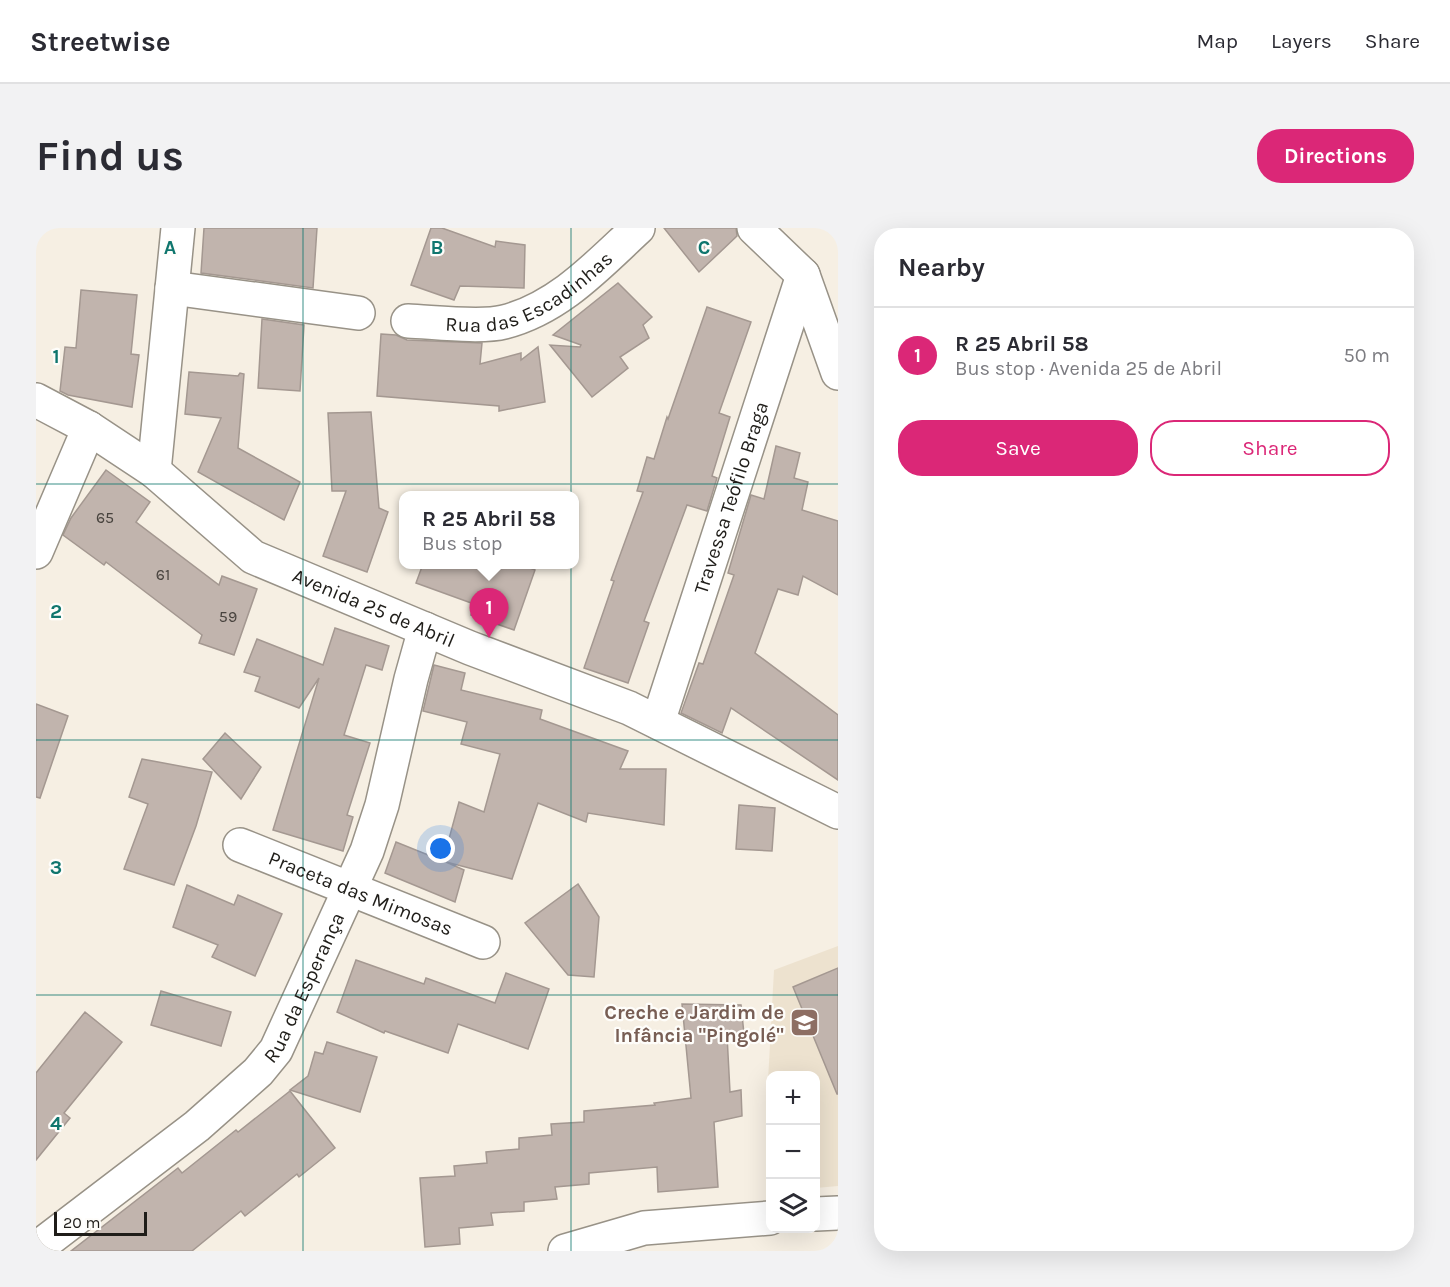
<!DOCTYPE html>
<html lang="en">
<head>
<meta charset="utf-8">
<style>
	:root { --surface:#fff; --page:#f2f2f3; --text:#2b2b33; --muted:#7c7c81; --line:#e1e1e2; --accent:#db2777 }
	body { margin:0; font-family:Karla,sans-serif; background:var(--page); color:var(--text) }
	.controls { position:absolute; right:18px; bottom:18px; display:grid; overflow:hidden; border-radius:12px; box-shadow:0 6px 24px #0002 }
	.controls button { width:54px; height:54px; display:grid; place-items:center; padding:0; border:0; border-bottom:2px solid var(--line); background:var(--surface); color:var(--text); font:30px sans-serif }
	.scale { position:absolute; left:18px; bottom:15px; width:93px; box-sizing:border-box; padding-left:6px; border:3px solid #1f1d19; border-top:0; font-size:16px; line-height:21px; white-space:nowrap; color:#1f1d19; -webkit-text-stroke:4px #fefdfa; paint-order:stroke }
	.you { position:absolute; left:405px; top:621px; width:21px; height:21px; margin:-15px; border:4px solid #fff; border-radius:50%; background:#1a73e8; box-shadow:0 0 0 9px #1a73e833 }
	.badge { display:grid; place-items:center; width:39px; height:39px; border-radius:50%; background:var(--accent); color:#fff; font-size:20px; font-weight:700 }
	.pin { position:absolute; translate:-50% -50px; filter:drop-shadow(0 2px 3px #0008) }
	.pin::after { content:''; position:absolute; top:32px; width:21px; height:18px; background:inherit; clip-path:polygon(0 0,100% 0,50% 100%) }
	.popup { position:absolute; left:363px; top:263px; width:180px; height:78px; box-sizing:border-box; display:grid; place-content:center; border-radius:12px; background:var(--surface); filter:drop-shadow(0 2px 4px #0005); font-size:20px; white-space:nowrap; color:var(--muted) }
	.popup b { font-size:22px; color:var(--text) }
	.popup::after { content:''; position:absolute; left:50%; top:100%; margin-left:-12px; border:12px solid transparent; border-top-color:var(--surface) }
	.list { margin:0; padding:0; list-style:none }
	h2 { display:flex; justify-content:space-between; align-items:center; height:78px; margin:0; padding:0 24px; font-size:26px }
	h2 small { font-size:20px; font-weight:400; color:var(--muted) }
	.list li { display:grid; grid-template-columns:39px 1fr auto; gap:18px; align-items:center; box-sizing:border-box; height:96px; padding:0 24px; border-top:2px solid var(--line) }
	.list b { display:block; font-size:22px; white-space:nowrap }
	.list p { margin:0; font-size:20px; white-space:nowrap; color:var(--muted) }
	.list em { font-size:20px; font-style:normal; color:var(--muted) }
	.actions { display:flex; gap:12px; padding:18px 24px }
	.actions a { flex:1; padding:14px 0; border:2px solid var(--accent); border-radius:24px; text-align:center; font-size:21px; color:var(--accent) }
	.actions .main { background:var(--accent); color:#fff }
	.icon { flex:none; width:33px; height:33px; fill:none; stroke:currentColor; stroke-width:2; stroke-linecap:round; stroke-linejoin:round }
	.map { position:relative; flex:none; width:802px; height:1023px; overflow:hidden; border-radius:24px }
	header { display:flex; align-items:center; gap:36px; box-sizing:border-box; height:84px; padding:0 30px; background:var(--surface); border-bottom:2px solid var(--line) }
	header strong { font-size:28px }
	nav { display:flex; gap:33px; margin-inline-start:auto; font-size:21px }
	.intro { display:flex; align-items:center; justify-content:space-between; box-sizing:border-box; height:144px; padding:0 36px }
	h1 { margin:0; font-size:42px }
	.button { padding:15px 27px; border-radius:24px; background:var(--accent); color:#fff; font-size:21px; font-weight:700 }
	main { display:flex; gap:36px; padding:0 36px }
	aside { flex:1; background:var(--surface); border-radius:24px; box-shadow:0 6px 24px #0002 }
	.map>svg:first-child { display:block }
</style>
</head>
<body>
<header>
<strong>Streetwise</strong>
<nav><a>Map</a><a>Layers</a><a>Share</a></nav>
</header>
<div class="intro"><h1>Find us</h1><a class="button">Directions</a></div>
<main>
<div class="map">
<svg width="802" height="1023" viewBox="0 0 802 1023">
	<rect width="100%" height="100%" fill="#f6efe3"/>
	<path fill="#ede2cf" d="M802 718V958L780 960V848H734V910L730 890 738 742Z"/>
	<g fill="#c1b4ad" stroke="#a49891" stroke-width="1.5">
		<path d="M168 0H281L277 60 165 45Z"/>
		<path d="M395 0H406L459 19 460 13 489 17 488 60 424 58 418 72 375 57Z"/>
		<path d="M628 0H700L701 8 663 44Z"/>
		<path d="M582 55 616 89 607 97 613 110 584 129 592 140 556 169 514 117 544 119 545 117 517 107Z"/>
		<path d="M45 62 101 67 95 126 103 127 96 179 32 167 24 163 29 119 40 120Z"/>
		<path d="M671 79 715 94 683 185 694 189 676 248 681 250 671 283 651 277 608 393 613 395 592 455 548 440 578 353 575 352 607 264 601 263 611 229 618 231 631 189 632 191Z"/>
		<path d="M226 91 268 97 264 163 222 160Z"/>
		<path d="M345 106 360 107 371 112 446 115 444 136 485 125V132L502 119 509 174 463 183V178L341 168Z"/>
		<path d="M153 144 202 148 204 145 208 146 202 220 264 254 248 292 162 244 185 190 149 186Z"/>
		<path d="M335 184 343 280 352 284 331 344 287 328 310 263H296L292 185Z"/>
		<path d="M740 218 764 225 758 250 772 254 766 282 802 293V367L767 348 762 367 742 361 719 425 802 487V552L695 480 686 505 645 485 663 435 667 436 698 347 692 345 715 267 728 271Z"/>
		<path d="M70 242 114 274 100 294 183 357 186 348 221 361 198 427 163 415 166 407 70 334 68 337 27 307 35 290Z"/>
		<path d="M387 336H484L499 342 478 402 435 387 438 376 380 355Z"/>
		<path d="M299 400 353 418 346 442 330 437 308 507 334 515 311 587 317 589 307 623 237 602 283 450 263 480 219 463 224 449 208 444 221 411 287 437Z"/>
		<path d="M398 437 429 445 425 462 506 482 504 491 592 523 584 541H630L628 597 552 585 550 594 502 575 476 651 410 634 428 642 419 674 349 645 360 614 407 633 423 574 448 584 464 526 425 516 431 494 387 483Z"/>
		<path d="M0 476 32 488 4 570 0 569Z"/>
		<path d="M189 505 225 539 205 571 167 531Z"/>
		<path d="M106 531 176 544 160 598 138 657 88 641 112 576 93 569Z"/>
		<path d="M703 577 739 580 736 623 700 621Z"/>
		<path d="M542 656 563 689 558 749 532 747 489 695Z"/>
		<path d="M151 657 198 677 202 667 246 686 219 748 176 729 182 717 137 699Z"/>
		<path d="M320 732 388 756 390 750 459 775 470 745 513 761 492 821 422 796 412 825 349 803 348 805 301 784Z"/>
		<path d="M802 740V866H801L757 759Z"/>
		<path d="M125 763 195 784 185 818 115 797Z"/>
		<path d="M646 776 705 777 708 806 691 807 694 864 705 862 706 888 678 894 682 959 622 964 621 939 553 945V956L519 959 521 971 488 974V983L455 985 457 997 423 1000 424 1016 389 1019 384 950 419 948 418 938 451 935 450 924 483 921V910L516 907 515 896 548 894V883L619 877 618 875 655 870Z"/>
		<path d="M49 784 86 814 28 885 34 890 0 932V845Z"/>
		<path d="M291 814 341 829 324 884 254 862 272 848 279 824 287 826Z"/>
		<path d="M254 863 299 920 263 949 261 946 209 988 205 983 156 1023H35L142 940 146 945 200 902 202 904Z"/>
	</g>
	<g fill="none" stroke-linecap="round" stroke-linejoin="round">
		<defs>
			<g id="minor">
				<path d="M718 0 767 47 802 145"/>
				<path d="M136 60 322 85"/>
				<path id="s1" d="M372 93C397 94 445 100 468 94 523 80 562 37 602 0"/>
				<path id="s2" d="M0 172 53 200 118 243 217 329 434 420 593 480 802 584"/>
				<path d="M118 243 142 0"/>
				<path d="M0 324 53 200"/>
				<path id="s3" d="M622 494 767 47"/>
				<path id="s4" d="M204 617 447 714"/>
				<path d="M780 986 802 985"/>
				<path id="s5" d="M0 1021 161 898 222 844 240 822 331 623 346 577 375 451 389 401"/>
				<path d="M529 1023 608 1000 734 990"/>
			</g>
		</defs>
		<use href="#minor" stroke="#989287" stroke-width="36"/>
		<use href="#minor" stroke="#fff" stroke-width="33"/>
	</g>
	<path fill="none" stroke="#0f766e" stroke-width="1.5" stroke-opacity="0.55" d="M267 0V1023M535 0V1023M0 256H802M0 512H802M0 767H802"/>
	<defs>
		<symbol id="school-square" viewBox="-11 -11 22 22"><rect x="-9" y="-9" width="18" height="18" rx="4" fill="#8d6e63" stroke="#fefdfa"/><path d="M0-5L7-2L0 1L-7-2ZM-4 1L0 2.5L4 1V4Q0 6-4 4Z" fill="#fff"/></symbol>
	</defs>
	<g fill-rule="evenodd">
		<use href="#school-square" x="752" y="778" width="33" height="33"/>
	</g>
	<g text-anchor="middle" stroke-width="4.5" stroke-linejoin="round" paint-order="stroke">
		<g font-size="16" fill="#48433e">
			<text x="69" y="295">65</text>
			<text x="127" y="352">61</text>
			<text x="192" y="394">59</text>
		</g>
		<g font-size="20" fill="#1f1d19" stroke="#fefdfa">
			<text dy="7" stroke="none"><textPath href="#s1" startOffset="130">Rua das Escadinhas</textPath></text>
			<text dy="7" stroke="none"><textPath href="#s3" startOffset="236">Travessa Teófilo Braga</textPath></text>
			<text dy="7" stroke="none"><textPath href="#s2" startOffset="400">Avenida 25 de Abril</textPath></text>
			<text dy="7" stroke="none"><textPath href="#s4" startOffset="130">Praceta das Mimosas</textPath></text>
			<text dy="7" stroke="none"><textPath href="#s5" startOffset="381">Rua da Esperança</textPath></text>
		</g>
		<g font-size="20" font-weight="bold" fill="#785e54" stroke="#fefdfa" text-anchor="end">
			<text x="748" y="791">Creche e Jardim de<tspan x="748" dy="23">Infância "Pingolé"</tspan></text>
		</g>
	</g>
	<g font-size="20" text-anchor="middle" font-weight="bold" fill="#0f766e" stroke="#fefdfa" stroke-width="4.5" stroke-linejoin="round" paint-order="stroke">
		<text x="134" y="26">A</text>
		<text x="401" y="26">B</text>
		<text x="668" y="26">C</text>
		<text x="20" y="135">1</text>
		<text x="20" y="390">2</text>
		<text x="20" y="646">3</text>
		<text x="20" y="902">4</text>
	</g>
</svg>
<div class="controls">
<button>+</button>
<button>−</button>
<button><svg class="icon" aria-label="layers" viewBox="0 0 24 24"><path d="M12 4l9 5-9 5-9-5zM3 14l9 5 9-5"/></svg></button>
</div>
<div class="scale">20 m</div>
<div class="you"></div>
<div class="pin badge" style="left:453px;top:410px">1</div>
<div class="popup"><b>R 25 Abril 58</b>Bus stop</div>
</div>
<aside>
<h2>Nearby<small></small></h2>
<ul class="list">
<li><span class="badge">1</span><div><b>R 25 Abril 58</b><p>Bus stop · Avenida 25 de Abril</p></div><em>50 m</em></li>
</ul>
<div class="actions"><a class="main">Save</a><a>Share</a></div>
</aside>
</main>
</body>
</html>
